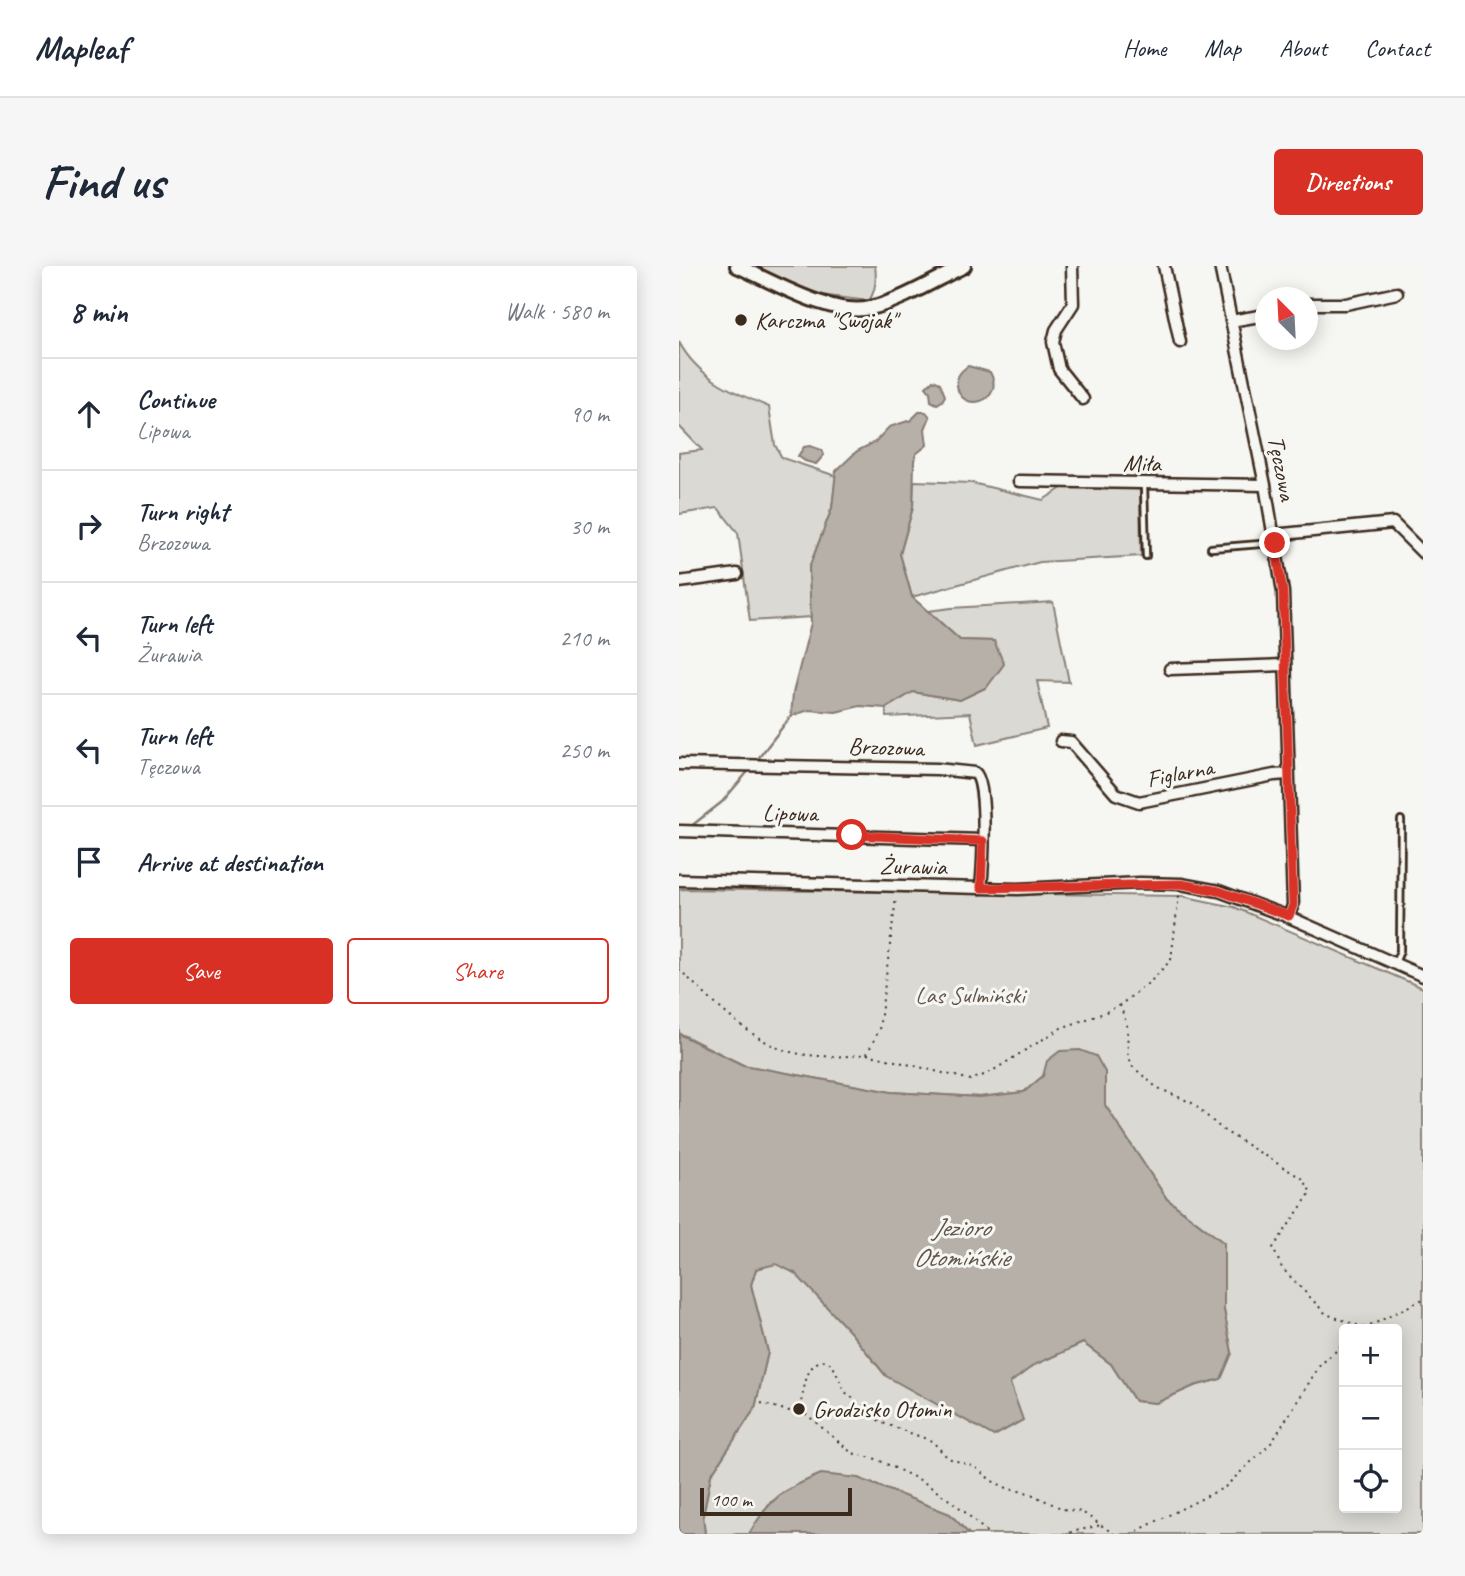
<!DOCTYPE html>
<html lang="en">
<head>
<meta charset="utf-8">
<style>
	:root { --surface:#fff; --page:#f6f6f7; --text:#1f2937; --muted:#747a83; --line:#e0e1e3; --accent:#d93025 }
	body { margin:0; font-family:Caveat,sans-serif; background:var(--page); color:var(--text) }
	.controls { position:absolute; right:21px; bottom:21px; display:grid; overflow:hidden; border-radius:7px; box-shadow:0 4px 18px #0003 }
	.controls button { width:63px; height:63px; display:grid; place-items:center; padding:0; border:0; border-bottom:2px solid var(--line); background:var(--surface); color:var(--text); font:35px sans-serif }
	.compass { position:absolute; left:576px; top:21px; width:63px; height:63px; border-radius:50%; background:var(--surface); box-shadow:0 4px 18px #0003; rotate:336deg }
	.scale { position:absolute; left:21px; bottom:18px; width:152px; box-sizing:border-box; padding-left:7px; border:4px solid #3b2a1e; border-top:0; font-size:19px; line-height:24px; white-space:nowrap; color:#3b2a1e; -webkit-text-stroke:5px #f6f6f2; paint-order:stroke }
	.stop { position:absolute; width:21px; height:21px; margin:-16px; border:5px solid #d93025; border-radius:50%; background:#fff }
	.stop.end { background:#d93025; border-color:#fff; box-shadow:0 2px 7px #0008 }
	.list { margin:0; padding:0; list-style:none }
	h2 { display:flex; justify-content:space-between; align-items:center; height:91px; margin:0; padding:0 28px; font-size:30px }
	h2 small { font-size:23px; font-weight:400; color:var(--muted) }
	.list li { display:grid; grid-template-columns:46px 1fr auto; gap:21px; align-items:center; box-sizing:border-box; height:112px; padding:0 28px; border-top:2px solid var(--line) }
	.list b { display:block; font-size:26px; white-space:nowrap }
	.list p { margin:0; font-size:23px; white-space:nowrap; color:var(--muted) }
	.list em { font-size:23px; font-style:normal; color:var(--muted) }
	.actions { display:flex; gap:14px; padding:21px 28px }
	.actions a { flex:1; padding:16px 0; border:2px solid var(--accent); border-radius:7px; text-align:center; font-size:24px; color:var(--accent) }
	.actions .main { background:var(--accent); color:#fff }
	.icon { flex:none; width:38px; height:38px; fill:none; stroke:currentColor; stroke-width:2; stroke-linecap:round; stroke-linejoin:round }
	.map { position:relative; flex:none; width:744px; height:1268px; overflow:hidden; border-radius:7px }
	header { display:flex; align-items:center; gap:42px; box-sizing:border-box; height:98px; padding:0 35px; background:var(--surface); border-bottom:2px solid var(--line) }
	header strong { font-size:33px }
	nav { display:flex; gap:38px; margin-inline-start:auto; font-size:24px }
	.intro { display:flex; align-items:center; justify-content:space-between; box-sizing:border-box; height:168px; padding:0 42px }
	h1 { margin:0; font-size:49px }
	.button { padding:18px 32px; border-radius:7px; background:var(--accent); color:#fff; font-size:24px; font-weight:700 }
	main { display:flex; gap:42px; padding:0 42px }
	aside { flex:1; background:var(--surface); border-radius:7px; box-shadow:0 4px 18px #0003 }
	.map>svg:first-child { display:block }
</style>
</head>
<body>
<header>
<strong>Mapleaf</strong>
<nav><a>Home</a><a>Map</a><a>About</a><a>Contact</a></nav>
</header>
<div class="intro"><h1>Find us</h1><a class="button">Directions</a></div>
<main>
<aside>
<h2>8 min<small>Walk · 580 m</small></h2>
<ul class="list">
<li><svg class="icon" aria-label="ahead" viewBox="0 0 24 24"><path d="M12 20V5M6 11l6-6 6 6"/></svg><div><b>Continue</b><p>Lipowa</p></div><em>90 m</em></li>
<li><svg class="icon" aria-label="right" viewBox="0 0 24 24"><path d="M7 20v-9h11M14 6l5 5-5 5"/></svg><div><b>Turn right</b><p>Brzozowa</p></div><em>30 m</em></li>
<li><svg class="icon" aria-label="left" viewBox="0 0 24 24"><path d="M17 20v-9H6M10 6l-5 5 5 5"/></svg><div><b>Turn left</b><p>Żurawia</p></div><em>210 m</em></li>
<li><svg class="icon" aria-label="left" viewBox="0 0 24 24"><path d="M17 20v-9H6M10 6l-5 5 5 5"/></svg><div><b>Turn left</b><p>Tęczowa</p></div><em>250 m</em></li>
<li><svg class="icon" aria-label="arrive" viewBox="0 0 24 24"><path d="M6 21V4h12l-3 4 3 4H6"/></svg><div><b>Arrive at destination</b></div></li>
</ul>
<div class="actions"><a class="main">Save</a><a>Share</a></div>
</aside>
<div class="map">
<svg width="744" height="1268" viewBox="0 0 744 1268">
	<rect width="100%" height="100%" fill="#f6f6f2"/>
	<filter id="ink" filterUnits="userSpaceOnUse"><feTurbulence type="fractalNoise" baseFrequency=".0143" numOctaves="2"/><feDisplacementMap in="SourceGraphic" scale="14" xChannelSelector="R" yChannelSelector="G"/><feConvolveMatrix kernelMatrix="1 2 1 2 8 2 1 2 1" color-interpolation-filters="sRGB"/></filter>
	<g filter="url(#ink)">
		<g fill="#dad9d3" stroke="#8a8278" stroke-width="2" fill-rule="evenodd">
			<path d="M71 0H196C198 13 197 24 190 35L141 29Z"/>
			<path d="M0 76C19 112 54 126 90 141L96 179 103 192 157 210 153 242 130 302 132 351 71 355 59 267 39 242 0 248V187L23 184 0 160Z"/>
			<path d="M235 215 293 217 364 234 383 222H461L462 290 361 296 233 331 221 288 234 241Z"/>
			<path d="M374 336 390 416 358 415 368 462 298 479 291 447 207 451V442L234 426 281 434 308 421 315 375 281 374 249 345 272 342Z"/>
			<path d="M0 623 503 630 555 641 744 722V1268H290L271 1248 179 1212 91 1236 70 1268H26L24 1250 32 1209 76 1142 89 1086 72 1019 77 1003C83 1001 92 997 98 998 124 1002 188 1087 207 1110L330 1117 355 1099 404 1077 432 1098 456 1135 477 1137 515 1120 542 1113 553 1087 545 1044V977L488 933 426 839V806L364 810 345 826 301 831 212 826 64 799 0 767ZM665 1063H718V1242H665Z"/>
		</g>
		<g fill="#b6b0a9" stroke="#857a71" stroke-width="2">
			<path d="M289 100 311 106C328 137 280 148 278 119 277 110 282 105 289 100Z"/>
			<path d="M254 114 261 117 266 130 263 135 258 138 252 135 251 126 247 121Z"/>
			<path d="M240 146H247L251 151 246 163 248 179 237 188 235 195 234 241 221 288 233 331 281 374 315 375 325 398 308 421 281 434 234 426 207 442 181 440 157 446 130 444 112 450 114 427 132 357 130 302 153 242 157 205 178 185 196 176 210 161 232 154Z"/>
			<path d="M131 180 143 184 145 189 137 198 126 195 119 190 125 181Z"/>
			<path d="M0 768 64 799 212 826 301 831 345 826 364 810 368 795 381 785 401 784 417 790 426 806V839L488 933 545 977V1044L553 1087 542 1113 515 1120 477 1137 456 1135 432 1098 404 1077 355 1099 331 1117 344 1154 315 1170 207 1110 172 1067 116 1007 97 998 77 1003 72 1019 89 1086 76 1142 32 1209 24 1250 26 1268H0Z"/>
			<path d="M142 1208 179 1212 271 1248 290 1268H70C92 1230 103 1225 142 1208Z"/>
		</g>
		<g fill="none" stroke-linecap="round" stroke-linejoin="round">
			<g stroke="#857a71" stroke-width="2.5">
				<path d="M78 494 112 450"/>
				<path d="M11 561 43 536 72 502"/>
			</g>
			<defs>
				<g id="service">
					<path d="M465 219 467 290"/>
					<path d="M532 282 594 277"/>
					<path d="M716 697 721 685 722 554"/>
				</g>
				<g id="minor">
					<path d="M393 0 394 38 377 64 374 76 380 103 404 133"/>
					<path d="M485 0 501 76"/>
					<path d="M541 0 586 219 604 326 614 639 610 651"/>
					<path d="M628 38H667L718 27"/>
					<path d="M552 55 586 49"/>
					<path d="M340 215 586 219"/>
					<path d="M594 269 714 257 744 287"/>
					<path d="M0 316 58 308"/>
					<path d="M491 403 606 399"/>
					<path d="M382 475 392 476 437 528 460 536 595 509 609 508"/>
					<path d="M0 498 258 503 296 507C309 518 304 602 302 622"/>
					<path d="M0 565 304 574"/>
					<path d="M0 614 339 623 461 617 502 618 540 625 610 651 744 710"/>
				</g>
				<path id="tertiary" d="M58 0C93 15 153 51 191 42 220 36 258 13 285 0"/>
			</defs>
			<use href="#service" stroke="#3b2a1e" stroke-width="10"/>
			<use href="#minor" stroke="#3b2a1e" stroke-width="15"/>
			<use href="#tertiary" stroke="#3b2a1e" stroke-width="18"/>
			<g stroke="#3b2a1e" stroke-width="2" stroke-dasharray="2 5" stroke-linecap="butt">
				<path d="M0 703C30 732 59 763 97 781 120 792 164 792 188 788L200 764 217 632"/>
				<path d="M441 739 448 759 449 788 453 800 477 821 513 837 544 864 622 912 632 926 594 982 603 1002 647 1048 686 1062"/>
				<path d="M188 788 292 814 310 807 382 762 425 747 441 739 472 715 492 694 500 629"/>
				<path d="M685 1063 744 1033"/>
				<path d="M82 1137 109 1145 119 1142"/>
				<path d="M120 1142C127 1125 124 1096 147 1094L154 1100 166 1126 194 1148 201 1156 253 1175 269 1192 296 1201 313 1215 330 1223 350 1227 384 1243 403 1246 435 1268"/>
				<path d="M121 1143 173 1187 197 1193 243 1215 279 1240 310 1268"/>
				<path d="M384 1268 422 1259"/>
				<path d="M452 1268 546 1221 593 1176 641 1099 665 1078"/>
			</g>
			<use href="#service" stroke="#f6f6f2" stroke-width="4.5"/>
			<use href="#minor" stroke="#f6f6f2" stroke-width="10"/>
			<use href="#tertiary" stroke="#f6f6f2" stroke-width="12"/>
		</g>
	</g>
	<g fill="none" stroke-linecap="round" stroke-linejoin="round" filter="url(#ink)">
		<path stroke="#d93025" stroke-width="9" d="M173 569 304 575 302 622 502 618 540 625 610 650 614 639 604 326 596 277"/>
	</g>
	<g fill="#3b2a1e" stroke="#f6f6f2" stroke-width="2.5">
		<circle cx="62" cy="54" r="7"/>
		<circle cx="120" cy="1143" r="7"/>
	</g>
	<g text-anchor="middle" stroke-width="6" stroke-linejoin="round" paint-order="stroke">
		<g font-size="24" fill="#3b2a1e" stroke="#f6f6f2" text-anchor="start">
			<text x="76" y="62">Karczma "Swojak"</text>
			<text x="134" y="1151">Grodzisko Otomin</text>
		</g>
		<g font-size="24" fill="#3b2a1e" stroke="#f6f6f2">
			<text transform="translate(463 197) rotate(1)" y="8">Miła</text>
			<text transform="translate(603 202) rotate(79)" y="8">Tęczowa</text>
			<text transform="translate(207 481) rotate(2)" y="8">Brzozowa</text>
			<text transform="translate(501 507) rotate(-11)" y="8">Figlarna</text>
			<text transform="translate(111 547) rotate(1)" y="8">Lipowa</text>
			<text transform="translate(234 600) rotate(1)" y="8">Żurawia</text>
		</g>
		<g font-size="24" fill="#63564b" stroke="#f6f6f2">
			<text x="291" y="737">Las Sulmiński</text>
		</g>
		<g font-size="26" font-style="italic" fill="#605248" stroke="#f6f6f2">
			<text x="282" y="970">Jezioro<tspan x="282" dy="30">Otomińskie</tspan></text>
		</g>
	</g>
</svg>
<div class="controls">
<button>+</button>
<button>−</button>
<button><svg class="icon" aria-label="locate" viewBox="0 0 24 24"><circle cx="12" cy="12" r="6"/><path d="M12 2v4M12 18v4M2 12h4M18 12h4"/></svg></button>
</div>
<svg class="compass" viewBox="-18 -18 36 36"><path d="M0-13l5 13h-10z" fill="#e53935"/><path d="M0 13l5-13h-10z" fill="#747a83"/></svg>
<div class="scale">100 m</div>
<div class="stop" style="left:173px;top:569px"></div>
<div class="stop end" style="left:596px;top:277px"></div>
</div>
</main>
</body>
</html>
